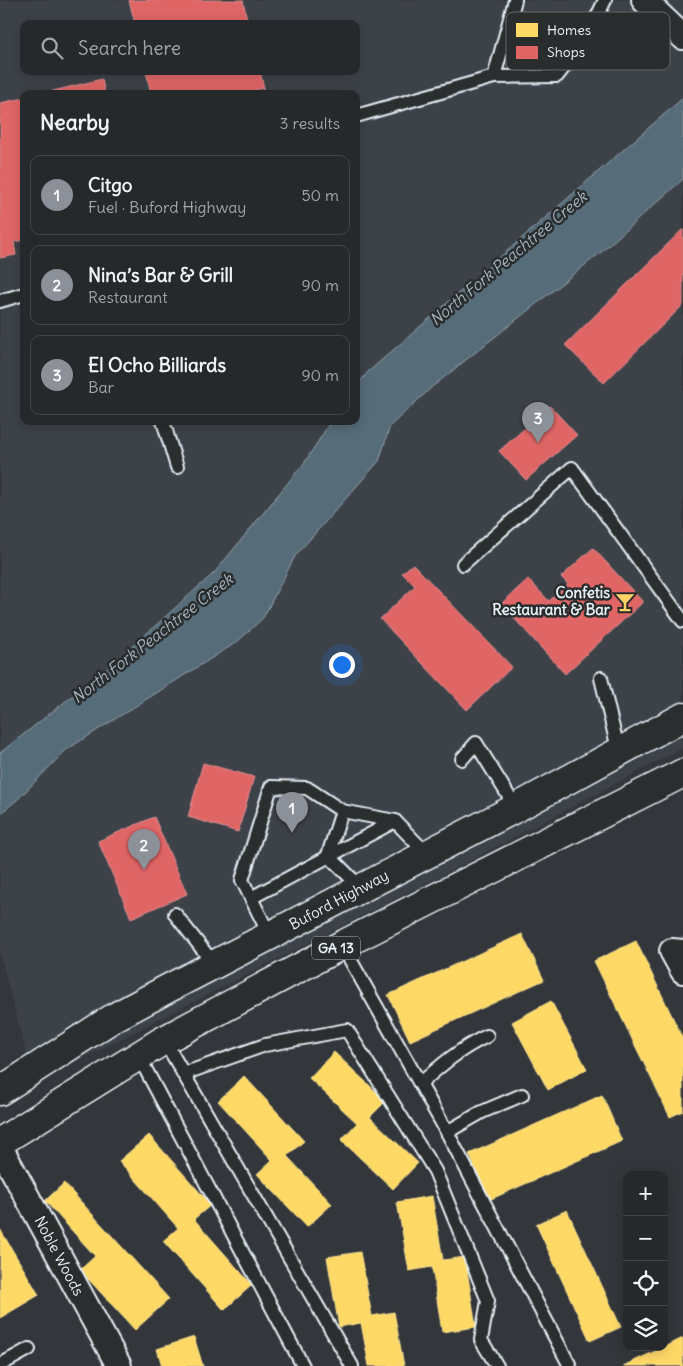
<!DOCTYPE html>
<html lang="en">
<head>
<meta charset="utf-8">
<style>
	:root { --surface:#26292c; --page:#2e3134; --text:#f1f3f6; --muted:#a4a6a9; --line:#424548; --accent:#8c9099 }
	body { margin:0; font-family:Delius,sans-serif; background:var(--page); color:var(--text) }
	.controls { position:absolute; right:15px; bottom:15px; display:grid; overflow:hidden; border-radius:10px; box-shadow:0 2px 12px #0003 }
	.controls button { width:45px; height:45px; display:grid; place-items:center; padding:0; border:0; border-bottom:1px solid var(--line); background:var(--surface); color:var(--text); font:25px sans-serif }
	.you { position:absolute; left:341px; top:664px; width:18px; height:18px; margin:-12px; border:4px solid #fff; border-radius:50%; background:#1a73e8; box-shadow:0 0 0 8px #1a73e833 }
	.badge { display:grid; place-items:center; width:32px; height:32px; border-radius:50%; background:var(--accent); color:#fff; font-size:16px; font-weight:700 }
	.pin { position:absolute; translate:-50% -41px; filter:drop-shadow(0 1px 2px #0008) }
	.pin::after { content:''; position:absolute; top:26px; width:18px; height:15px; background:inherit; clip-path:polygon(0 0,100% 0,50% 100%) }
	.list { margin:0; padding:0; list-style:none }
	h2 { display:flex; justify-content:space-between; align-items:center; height:65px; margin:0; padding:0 20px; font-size:21px }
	h2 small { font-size:16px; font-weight:400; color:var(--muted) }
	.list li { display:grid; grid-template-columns:32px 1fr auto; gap:15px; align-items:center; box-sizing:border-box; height:80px; margin:0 10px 10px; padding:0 10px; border:1px solid var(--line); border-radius:10px }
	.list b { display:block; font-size:19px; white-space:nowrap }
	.list p { margin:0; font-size:16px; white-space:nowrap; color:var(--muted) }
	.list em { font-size:16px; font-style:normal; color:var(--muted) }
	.icon { flex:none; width:28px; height:28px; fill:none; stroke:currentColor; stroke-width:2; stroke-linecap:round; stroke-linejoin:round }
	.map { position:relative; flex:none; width:683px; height:1366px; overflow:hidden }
	.search { position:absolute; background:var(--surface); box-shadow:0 2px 12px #0003; left:20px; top:20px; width:340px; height:55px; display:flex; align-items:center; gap:12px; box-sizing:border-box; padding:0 18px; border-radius:10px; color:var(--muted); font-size:19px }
	.panel { position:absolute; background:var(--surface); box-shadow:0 2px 12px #0003; left:20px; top:90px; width:340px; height:335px; border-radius:10px }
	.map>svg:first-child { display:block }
</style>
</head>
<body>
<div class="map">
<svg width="683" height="1366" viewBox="0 0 683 1366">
	<rect width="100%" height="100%" fill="#33373b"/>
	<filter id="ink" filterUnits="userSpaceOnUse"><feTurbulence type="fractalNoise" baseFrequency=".02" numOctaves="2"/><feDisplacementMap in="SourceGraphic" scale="10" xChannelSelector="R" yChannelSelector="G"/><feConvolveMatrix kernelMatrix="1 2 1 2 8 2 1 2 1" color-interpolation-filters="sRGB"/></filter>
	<g filter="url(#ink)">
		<path fill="#3d424a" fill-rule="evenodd" d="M0 0H683V748L470 861 34 1083 0 954ZM24 24H356V71H24ZM24 94H356V421H24Z"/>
		<path fill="#566c79" stroke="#90a1ac" d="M683 98V179L600 253 432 387 390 426 379 461 295 556 263 618 237 642 66 750 18 799 0 814V753L114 663 215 572 305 462 331 421H356V387L368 372Z"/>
		<g fill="#ffd966" stroke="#f8e092">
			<path d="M522 934 544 980 410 1041 388 995Z"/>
			<path d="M636 941 683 1039V1111L670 1117 594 961Z"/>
			<path d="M551 1001 587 1069 548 1090 512 1022Z"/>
			<path d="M334 1052 386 1101 370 1117 418 1163 393 1189 341 1140 357 1123 309 1078Z"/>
			<path d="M244 1076 304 1141 287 1156 332 1204 307 1227 257 1174 272 1160 218 1101Z"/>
			<path d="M602 1095 622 1141 489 1200 469 1154Z"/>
			<path d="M149 1135 211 1205 194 1219 252 1285 224 1310 163 1241 178 1228 119 1161Z"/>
			<path d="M64 1183 169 1299 135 1330 80 1270 95 1256 45 1201Z"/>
			<path d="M432 1196 443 1260 465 1257 476 1327 442 1332 432 1267 409 1271 397 1202Z"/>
			<path d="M567 1210 621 1327 590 1341 536 1224Z"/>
			<path d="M0 1229 39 1295 0 1318Z"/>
			<path d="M360 1252 372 1316 394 1312 404 1366H369L361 1323 339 1327 327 1257Z"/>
			<path d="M194 1337 203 1366H162L157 1349Z"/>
			<path d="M683 1338V1366H623L664 1347Z"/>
		</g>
		<g fill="#e06666" stroke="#e29092">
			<path d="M129 0H243L248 24H135Z"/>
			<path d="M146 71H260L264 88 251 91 252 94H151Z"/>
			<path d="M102 79 105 94H41Z"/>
			<path d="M24 98V240L14 242 16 255 0 258V103Z"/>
			<path d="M683 229V305L604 383 565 345Z"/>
			<path d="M550 406 577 435 526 480 499 451Z"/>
			<path d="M593 548 643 602 565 674 501 604 528 579 549 601 568 584 561 577Z"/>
			<path d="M413 564 512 667 467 710 380 619 415 586 402 573Z"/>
			<path d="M203 763 254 777 238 832 188 817Z"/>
			<path d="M154 817 187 894 131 918 98 841Z"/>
		</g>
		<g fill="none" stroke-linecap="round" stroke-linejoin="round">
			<defs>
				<g id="lane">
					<path d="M515 0 494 77 557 76 587 38 605 0"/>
					<path d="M356 116 494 77"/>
					<path d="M0 301 24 294"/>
					<path d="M163 421 177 467"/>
					<path d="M463 564 572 468 683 621"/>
					<path d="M601 678 619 753"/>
					<path d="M462 759 476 743 516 808"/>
					<path d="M328 855 342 811 395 821 427 854"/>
					<path d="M328 855 360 887"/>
					<path d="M251 898 395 821"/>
					<path d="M175 914 214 964"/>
					<path d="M270 936 242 880 271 787 307 788 342 811"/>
					<path d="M342 945 447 1132 570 1366"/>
					<path d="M164 1040 352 1366"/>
					<path d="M138 1055 303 1366"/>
					<path d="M183 1074 265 1045 347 1030 435 1171 488 1301 481 1340 497 1366"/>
					<path d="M420 1084C441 1065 461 1048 487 1036"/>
					<path d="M447 1132 482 1112 522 1095"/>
					<path d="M0 1365 29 1349"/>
				</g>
				<g id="street">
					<path d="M644 0 683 37"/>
					<path d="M683 952 672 951 683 971"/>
					<path d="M0 1147 119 1366"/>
				</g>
				<g id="primary">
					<path d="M0 1091 113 1018 167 989 516 808 683 717"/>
					<path d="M0 1142 164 1040 342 945 683 773"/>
				</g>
			</defs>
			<use href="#lane" stroke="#e8f1f8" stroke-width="16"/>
			<use href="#street" stroke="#e8f1f8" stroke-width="28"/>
			<use href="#primary" stroke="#e8f1f8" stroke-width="31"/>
			<use href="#lane" stroke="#2a2d2e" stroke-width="12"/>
			<use href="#street" stroke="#2a2d2e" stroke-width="24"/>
			<use href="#primary" stroke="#2a2d2e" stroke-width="28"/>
		</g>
	</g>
	<defs>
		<symbol id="bar-bare" viewBox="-9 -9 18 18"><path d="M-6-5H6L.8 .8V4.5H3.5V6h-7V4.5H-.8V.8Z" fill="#ffd166" stroke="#2a2d2e" stroke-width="2.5" paint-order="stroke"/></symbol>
	</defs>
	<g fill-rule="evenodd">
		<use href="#bar-bare" x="611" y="588" width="28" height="28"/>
	</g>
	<g text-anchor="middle" stroke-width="5" stroke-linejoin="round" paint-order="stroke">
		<rect fill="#2a2d2e" stroke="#afb6bb" stroke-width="1" x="312" y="936.5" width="48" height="23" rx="4"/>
		<g font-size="14" font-weight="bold" fill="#e8f1f8">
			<text x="336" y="953">GA 13</text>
		</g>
		<g font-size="15" font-weight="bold" fill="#e8f1f8" stroke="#2a2d2e" text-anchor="end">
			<text x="610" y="598">Confetis<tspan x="610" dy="17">Restaurant &amp; Bar</tspan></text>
		</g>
		<g font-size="15" fill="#e8f1f8" stroke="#2a2d2e">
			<text transform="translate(339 900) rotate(-28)" y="5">Buford Highway</text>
			<text transform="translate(59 1256) rotate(62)" y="5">Noble Woods</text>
		</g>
		<g font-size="16" font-style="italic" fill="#a6b5bf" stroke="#2a2d2e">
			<text transform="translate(508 258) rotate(-40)" y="6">North Fork Peachtree Creek</text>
			<text transform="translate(152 638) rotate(-38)" y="6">North Fork Peachtree Creek</text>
		</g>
	</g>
	<rect x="506" y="12" width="164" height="58" rx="8" fill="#2a2d2e" stroke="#63686b" stroke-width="1"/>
	<rect x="516" y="23" width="22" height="14" fill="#ffd966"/>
	<rect x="516" y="46" width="22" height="13" fill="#e06666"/>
	<g font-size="14" fill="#e8f1f8">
		<text x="547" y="35">Homes</text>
		<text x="547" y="57">Shops</text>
	</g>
</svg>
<div class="controls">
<button>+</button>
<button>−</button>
<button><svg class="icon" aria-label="locate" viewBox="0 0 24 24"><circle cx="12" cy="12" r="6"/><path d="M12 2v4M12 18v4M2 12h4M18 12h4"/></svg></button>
<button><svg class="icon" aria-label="layers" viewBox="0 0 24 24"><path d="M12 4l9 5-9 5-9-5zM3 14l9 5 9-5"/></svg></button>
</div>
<div class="you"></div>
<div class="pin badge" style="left:292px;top:833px">1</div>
<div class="pin badge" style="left:144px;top:870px">2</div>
<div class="pin badge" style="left:538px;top:443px">3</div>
<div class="search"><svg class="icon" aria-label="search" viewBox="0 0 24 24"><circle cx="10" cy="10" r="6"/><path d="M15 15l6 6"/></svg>Search here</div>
<section class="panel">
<h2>Nearby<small>3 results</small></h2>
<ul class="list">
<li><span class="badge">1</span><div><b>Citgo</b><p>Fuel · Buford Highway</p></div><em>50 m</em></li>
<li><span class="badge">2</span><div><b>Nina’s Bar &amp; Grill</b><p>Restaurant</p></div><em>90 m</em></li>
<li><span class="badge">3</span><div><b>El Ocho Billiards</b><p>Bar</p></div><em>90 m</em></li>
</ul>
</section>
</div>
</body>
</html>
